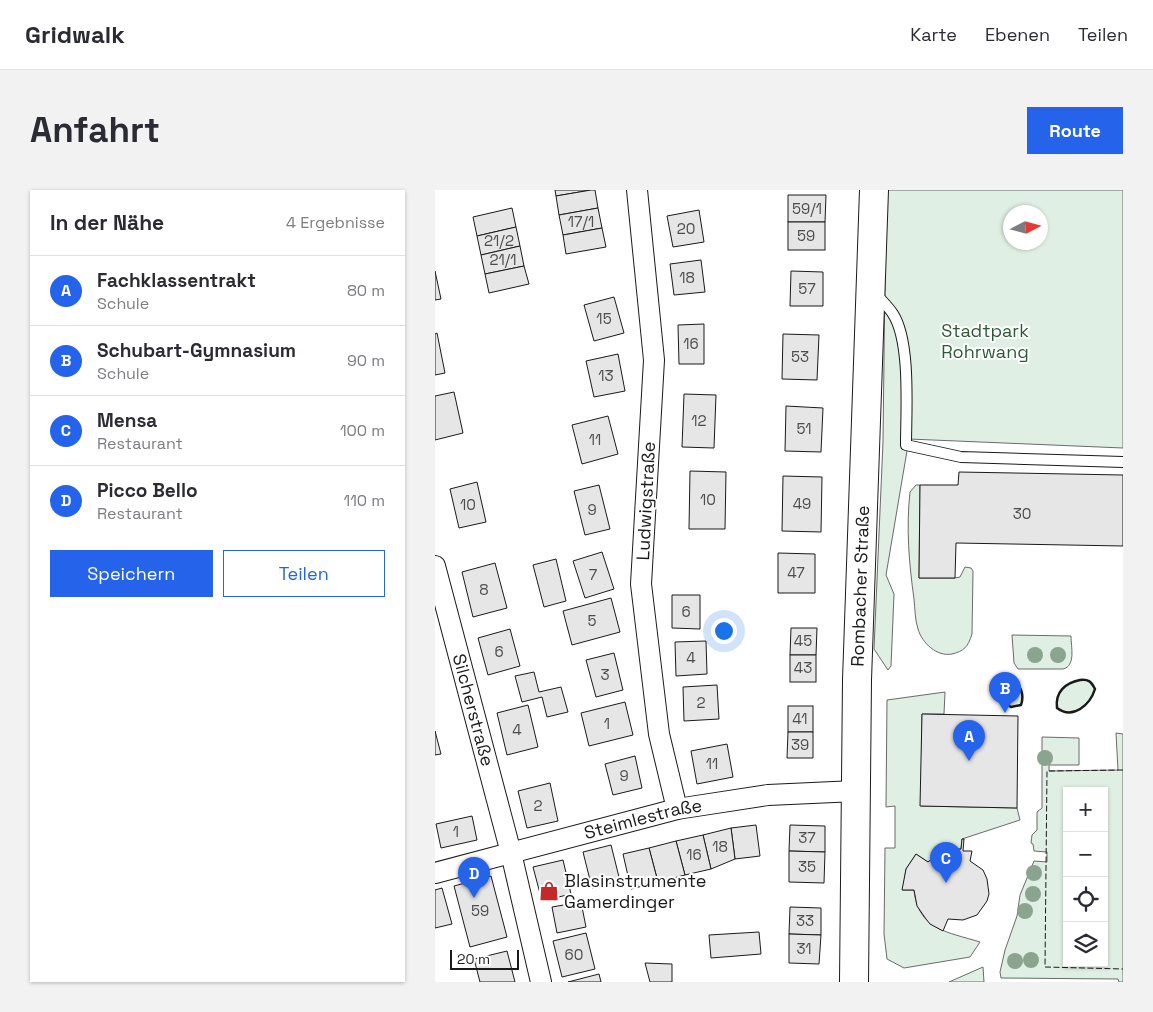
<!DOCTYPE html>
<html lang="de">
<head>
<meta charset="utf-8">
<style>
	:root { --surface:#fff; --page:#f2f2f3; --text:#2b2b33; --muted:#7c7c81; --line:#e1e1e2; --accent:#2563eb }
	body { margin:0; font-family:"Space Grotesk",sans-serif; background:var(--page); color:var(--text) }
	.controls { position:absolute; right:15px; bottom:15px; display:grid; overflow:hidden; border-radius:0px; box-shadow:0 1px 4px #0004 }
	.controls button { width:45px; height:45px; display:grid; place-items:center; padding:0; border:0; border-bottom:1px solid var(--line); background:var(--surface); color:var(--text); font:25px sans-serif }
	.compass { position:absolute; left:568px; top:15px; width:45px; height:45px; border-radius:50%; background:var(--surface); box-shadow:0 1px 4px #0004; rotate:84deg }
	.scale { position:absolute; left:15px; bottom:12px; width:69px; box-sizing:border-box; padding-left:5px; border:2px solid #1a1a1a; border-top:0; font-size:14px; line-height:18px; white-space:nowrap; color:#1a1a1a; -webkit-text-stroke:4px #fff; paint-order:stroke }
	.you { position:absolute; left:288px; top:440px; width:18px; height:18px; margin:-12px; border:4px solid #fff; border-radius:50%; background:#1a73e8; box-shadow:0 0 0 8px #1a73e833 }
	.badge { display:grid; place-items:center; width:32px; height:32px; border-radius:50%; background:var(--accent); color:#fff; font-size:16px; font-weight:700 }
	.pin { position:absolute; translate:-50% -41px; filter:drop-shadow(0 1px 2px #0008) }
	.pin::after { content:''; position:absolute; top:26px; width:18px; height:15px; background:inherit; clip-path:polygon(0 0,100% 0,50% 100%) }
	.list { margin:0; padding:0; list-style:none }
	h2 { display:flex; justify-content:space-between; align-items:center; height:65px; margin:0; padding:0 20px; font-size:21px }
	h2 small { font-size:16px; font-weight:400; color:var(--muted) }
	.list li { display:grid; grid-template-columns:32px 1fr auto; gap:15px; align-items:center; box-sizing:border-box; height:70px; padding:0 20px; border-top:1px solid var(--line) }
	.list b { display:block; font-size:19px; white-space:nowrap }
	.list p { margin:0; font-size:16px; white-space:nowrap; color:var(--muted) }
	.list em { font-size:16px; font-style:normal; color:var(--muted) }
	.actions { display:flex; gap:10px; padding:15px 20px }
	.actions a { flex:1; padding:11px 0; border:1px solid var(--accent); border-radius:0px; text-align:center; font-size:18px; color:var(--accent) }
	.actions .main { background:var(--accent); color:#fff }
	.icon { flex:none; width:28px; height:28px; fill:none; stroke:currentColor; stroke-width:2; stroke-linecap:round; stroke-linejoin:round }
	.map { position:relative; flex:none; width:688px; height:792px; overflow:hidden; border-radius:0px }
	header { display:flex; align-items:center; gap:30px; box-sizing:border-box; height:70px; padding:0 25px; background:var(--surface); border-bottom:1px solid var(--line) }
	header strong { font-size:24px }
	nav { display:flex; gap:28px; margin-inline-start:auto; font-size:18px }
	.intro { display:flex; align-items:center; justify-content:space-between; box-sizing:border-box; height:120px; padding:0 30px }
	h1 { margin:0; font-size:35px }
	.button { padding:12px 22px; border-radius:0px; background:var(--accent); color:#fff; font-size:18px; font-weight:700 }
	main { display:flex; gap:30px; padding:0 30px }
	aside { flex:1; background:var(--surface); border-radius:0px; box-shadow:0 1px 4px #0004 }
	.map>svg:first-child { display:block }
</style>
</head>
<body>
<header>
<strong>Gridwalk</strong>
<nav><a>Karte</a><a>Ebenen</a><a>Teilen</a></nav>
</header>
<div class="intro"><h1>Anfahrt</h1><a class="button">Route</a></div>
<main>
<aside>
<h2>In der Nähe<small>4 Ergebnisse</small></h2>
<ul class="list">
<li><span class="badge">A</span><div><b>Fachklassentrakt</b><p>Schule</p></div><em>80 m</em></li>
<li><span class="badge">B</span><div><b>Schubart-Gymnasium</b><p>Schule</p></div><em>90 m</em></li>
<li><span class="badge">C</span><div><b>Mensa</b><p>Restaurant</p></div><em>100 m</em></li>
<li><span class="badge">D</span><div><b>Picco Bello</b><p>Restaurant</p></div><em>110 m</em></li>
</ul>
<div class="actions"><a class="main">Speichern</a><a>Teilen</a></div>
</aside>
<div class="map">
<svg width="688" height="792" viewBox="0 0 688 792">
	<rect width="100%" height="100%" fill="#fff"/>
	<g fill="#e0efe3" stroke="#6a6a6a" fill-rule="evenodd">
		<path d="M451 0H688V258L474 249 451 385 459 404 456 476 453 480 439 459 448 252ZM576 22H606V52H576Z"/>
		<path d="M481 295H485L484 388H520L525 387 530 377 536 378 538 381 537 444C533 457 529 461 517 464 502 467 487 453 483 439 480 430 480 419 479 409 474 373 471 338 475 302Z"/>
		<path d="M577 445 636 446C636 457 641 476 628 479H583L579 473Z"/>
		<path d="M567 485C581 487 591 501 586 515L576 517C565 511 551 494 567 485Z"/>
		<path d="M645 490C653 489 656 491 660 499 655 515 638 530 622 518 620 502 630 493 645 490Z"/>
		<path d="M510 502 509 524H487L486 616 582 618 585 630 527 649 526 659C515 659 502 664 493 672L481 664 471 679 468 700H479C483 740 513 742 545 752L535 767 469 778 452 769 449 744 450 658H460V616L451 617 452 510Z"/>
		<path d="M681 543 688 544V792H684L683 789 566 788 565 782 570 760 582 726 585 705 599 671 612 672V662L599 661 598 654 596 653 597 645 602 640V622L607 618V547L644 548V575H614V581L683 580ZM632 601H669V773H632Z"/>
		<path d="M548 777 549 792H514Z"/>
	</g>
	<g fill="#e6e6e6" stroke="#1a1a1a">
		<path d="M120 0H156L121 6Z"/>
		<path d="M156 0H160L163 18 124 25 121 6Z"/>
		<path d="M353 5H391L390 32H353Z"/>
		<path d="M77 18 81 37 42 46 38 27Z"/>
		<path d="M163 18 167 38 128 45 124 25Z"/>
		<path d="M264 20 269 52 238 57 232 26Z"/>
		<rect x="353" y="32" width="37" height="28"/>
		<path d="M81 37 85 56 46 65 42 46Z"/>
		<path d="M167 38 171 57 131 64 128 45Z"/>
		<path d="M85 56 89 76 50 84 46 65Z"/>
		<path d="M266 70 270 102 239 105 235 74Z"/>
		<path d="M89 76 94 94 54 103 50 84Z"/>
		<path d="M0 81 6 109 0 110Z"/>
		<path d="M356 81 388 82V116H355Z"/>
		<path d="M179 107 189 143 159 151 149 115Z"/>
		<path d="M269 134V174H244L243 135Z"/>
		<path d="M2 143 10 183 0 185V144Z"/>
		<path d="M348 144 384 145 382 190 347 189Z"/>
		<path d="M183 164 190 201 159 207 151 171Z"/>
		<path d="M19 202 28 243 0 250V206Z"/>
		<path d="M249 204 281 205 279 258 247 257Z"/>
		<path d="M351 216 388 218 386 262 350 261Z"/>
		<path d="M173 226 183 264 147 274 137 235Z"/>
		<path d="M255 281 291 282 290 339H254Z"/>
		<path d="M524 282 688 285V356L521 353 520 388H484L485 295H523Z"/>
		<path d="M348 286 387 287 386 342 347 341Z"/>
		<path d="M42 292 51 332 24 338 15 299Z"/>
		<path d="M164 295 175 339 150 345 139 301Z"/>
		<path d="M167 362 179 399 150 408 138 371Z"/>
		<path d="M343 363 380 364V403H343Z"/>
		<path d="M121 369 131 411 109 417 98 375Z"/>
		<path d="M60 373 72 418 38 427 27 382Z"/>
		<path d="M237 405H265V439L237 438Z"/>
		<path d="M176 408 185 442 137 455 128 421Z"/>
		<path d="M356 438H382L381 465H355Z"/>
		<path d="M75 439 85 476 53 485 43 448Z"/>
		<path d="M271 451 272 484 241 486 240 452Z"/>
		<path d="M179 463 188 500 161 507 151 470Z"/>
		<rect x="355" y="465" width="26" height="27"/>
		<path d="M99 482 104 502 126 497 133 522 112 527 107 507 87 512 80 486Z"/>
		<path d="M282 495 284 529 249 531 248 497Z"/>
		<path d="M190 512 198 545 154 556 146 523Z"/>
		<path d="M93 515 103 557 72 565 62 523Z"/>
		<rect x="353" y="516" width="25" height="26"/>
		<path d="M487 524 583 526 582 618 485 616Z"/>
		<path d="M0 541 6 564 0 565Z"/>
		<path d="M353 542H378V568H352Z"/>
		<path d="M292 554 298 587 262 594 256 561Z"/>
		<path d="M200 566 207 598 178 605 170 574Z"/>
		<path d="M115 593 123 631 92 638 83 601Z"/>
		<path d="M37 626 42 650 6 658 1 634Z"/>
		<path d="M321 635 325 666 300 669 296 638Z"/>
		<path d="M355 635 390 636V662L354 661Z"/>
		<path d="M296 638 300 669 276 679 268 645Z"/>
		<path d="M268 645 276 679 250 685 241 651Z"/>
		<path d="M527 649H529L528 661H537L535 671 548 680 552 689 554 704 552 711 542 725 528 730 513 729 508 741 495 734 491 729 482 716 479 700H467L471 679 481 664 493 672 509 660 526 659Z"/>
		<path d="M241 651 250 685 223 692 214 658Z"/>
		<path d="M176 655 185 691 157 698 148 662Z"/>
		<path d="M214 658 223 692 196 699 188 664Z"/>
		<path d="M354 661 390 662 389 693 354 692Z"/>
		<path d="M128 670 136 704 107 711 98 677Z"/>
		<path d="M56 686 72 747 35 757 19 696Z"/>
		<path d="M7 698 17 734 0 738V700Z"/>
		<path d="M146 712 151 737 122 743 117 717Z"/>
		<path d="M355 717 386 718V745L354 744Z"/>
		<path d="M324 742 326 764 276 768 274 745Z"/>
		<path d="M151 743 160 779 127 787 118 751Z"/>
		<path d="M354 744 386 745 384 774 354 773Z"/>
		<path d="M72 761 80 792H45L39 769Z"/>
		<path d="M210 773 237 774V792H215Z"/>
		<path d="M164 784 166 792H133Z"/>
	</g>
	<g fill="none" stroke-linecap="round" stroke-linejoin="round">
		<defs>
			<path id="service" d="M440 103C446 110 453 116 458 124 476 152 471 221 471 255L526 267 688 272"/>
			<g id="minor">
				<path d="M202 0 219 170 206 394 224 544 242 619"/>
				<path id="s1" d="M0 376 76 663 106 792"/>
				<path id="s2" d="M0 683 242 619 333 605 421 601"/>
			</g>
			<g id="secondary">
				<path id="s3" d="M419 792 422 490 439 0"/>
			</g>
		</defs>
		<use href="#service" stroke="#1a1a1a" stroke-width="12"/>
		<use href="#minor" stroke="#1a1a1a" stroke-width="22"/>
		<use href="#secondary" stroke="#1a1a1a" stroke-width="30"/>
		<use href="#service" stroke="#fff" stroke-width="10"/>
		<use href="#minor" stroke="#fff" stroke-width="20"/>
		<use href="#secondary" stroke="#fff" stroke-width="28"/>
		<path stroke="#1a1a1a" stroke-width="1" stroke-dasharray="6 2.5" stroke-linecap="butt" d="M688 580 612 581 610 777 688 779"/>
		<g stroke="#1a1a1a" stroke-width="2.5">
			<path d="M567 485C581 487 591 501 586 515L576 517C565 511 551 494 567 485Z"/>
			<path d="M645 490C653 489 656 491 660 499 655 515 638 530 622 518 620 502 630 493 645 490Z"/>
		</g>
	</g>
	<g fill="#8aa48f">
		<circle cx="600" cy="465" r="8"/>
		<circle cx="623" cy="465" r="8"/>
		<circle cx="610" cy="568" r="8"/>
		<circle cx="599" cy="683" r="8"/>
		<circle cx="598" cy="704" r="8"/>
		<circle cx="590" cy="721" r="8"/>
		<circle cx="596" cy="770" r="8"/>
		<circle cx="580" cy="771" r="8"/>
	</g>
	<defs>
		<symbol id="shop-bare" viewBox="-9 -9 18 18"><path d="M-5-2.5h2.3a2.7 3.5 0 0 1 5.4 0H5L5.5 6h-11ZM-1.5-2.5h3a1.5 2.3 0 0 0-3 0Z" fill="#c62828" stroke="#fff" stroke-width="2.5" paint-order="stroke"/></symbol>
	</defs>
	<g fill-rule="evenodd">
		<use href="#shop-bare" x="100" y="687" width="28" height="28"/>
	</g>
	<g text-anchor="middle" stroke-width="4" stroke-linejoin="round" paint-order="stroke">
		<g font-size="15" fill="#4d4d4d">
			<text x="372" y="24">59/1</text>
			<text x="146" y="37">17/1</text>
			<text x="251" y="44">20</text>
			<text x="371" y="51">59</text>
			<text x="64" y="56">21/2</text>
			<text x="68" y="75">21/1</text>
			<text x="252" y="93">18</text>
			<text x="372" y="104">57</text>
			<text x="169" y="134">15</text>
			<text x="256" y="159">16</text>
			<text x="365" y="172">53</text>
			<text x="171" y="191">13</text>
			<text x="264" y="236">12</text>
			<text x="369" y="244">51</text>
			<text x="160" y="255">11</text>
			<text x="273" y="315">10</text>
			<text x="367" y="319">49</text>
			<text x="33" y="320">10</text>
			<text x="157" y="325">9</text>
			<text x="587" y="329">30</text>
			<text x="361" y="388">47</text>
			<text x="158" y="390">7</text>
			<text x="49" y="405">8</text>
			<text x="251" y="427">6</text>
			<text x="157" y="436">5</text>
			<text x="368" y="456">45</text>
			<text x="64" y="467">6</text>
			<text x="256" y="473">4</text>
			<text x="368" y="483">43</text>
			<text x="170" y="490">3</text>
			<text x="266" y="518">2</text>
			<text x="365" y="534">41</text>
			<text x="172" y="539">1</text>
			<text x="82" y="545">4</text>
			<text x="365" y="560">39</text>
			<text x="277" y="579">11</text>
			<text x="189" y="591">9</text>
			<text x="103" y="621">2</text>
			<text x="21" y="647">1</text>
			<text x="372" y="653">37</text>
			<text x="285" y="662">18</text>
			<text x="259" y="670">16</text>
			<text x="372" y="682">35</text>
			<text x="45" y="726">59</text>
			<text x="370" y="736">33</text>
			<text x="369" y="764">31</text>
			<text x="139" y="770">60</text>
		</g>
		<g font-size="18" fill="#2b5a34" stroke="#fff">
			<text x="550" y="147">Stadtpark<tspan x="550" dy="21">Rohrwang</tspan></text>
		</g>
		<g font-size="18" fill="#1a1a1a" stroke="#fff">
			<text transform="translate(211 311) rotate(-87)" y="6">Ludwigstraße</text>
			<text dy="6" stroke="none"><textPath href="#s3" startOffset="396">Rombacher Straße</textPath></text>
			<text dy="6" stroke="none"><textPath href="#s1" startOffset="149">Silcherstraße</textPath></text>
			<text dy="6" stroke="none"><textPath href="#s2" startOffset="215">Steimlestraße</textPath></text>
		</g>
		<g font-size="18" fill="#1a1a1a" stroke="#fff" text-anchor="start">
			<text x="129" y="697">Blasinstrumente<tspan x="129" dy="21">Gamerdinger</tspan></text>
		</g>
	</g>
</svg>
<div class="controls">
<button>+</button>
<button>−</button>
<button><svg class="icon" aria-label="locate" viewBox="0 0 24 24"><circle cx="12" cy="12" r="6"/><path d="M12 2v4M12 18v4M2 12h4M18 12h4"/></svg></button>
<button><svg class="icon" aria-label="layers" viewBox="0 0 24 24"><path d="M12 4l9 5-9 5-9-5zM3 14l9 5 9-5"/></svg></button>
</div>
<svg class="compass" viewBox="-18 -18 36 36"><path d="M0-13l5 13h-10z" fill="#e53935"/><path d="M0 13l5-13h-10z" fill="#7c7c81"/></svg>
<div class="scale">20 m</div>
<div class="you"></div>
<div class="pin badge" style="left:534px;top:571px">A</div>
<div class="pin badge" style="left:570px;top:523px">B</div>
<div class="pin badge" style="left:511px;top:693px">C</div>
<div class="pin badge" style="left:39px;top:708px">D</div>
</div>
</main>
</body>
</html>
